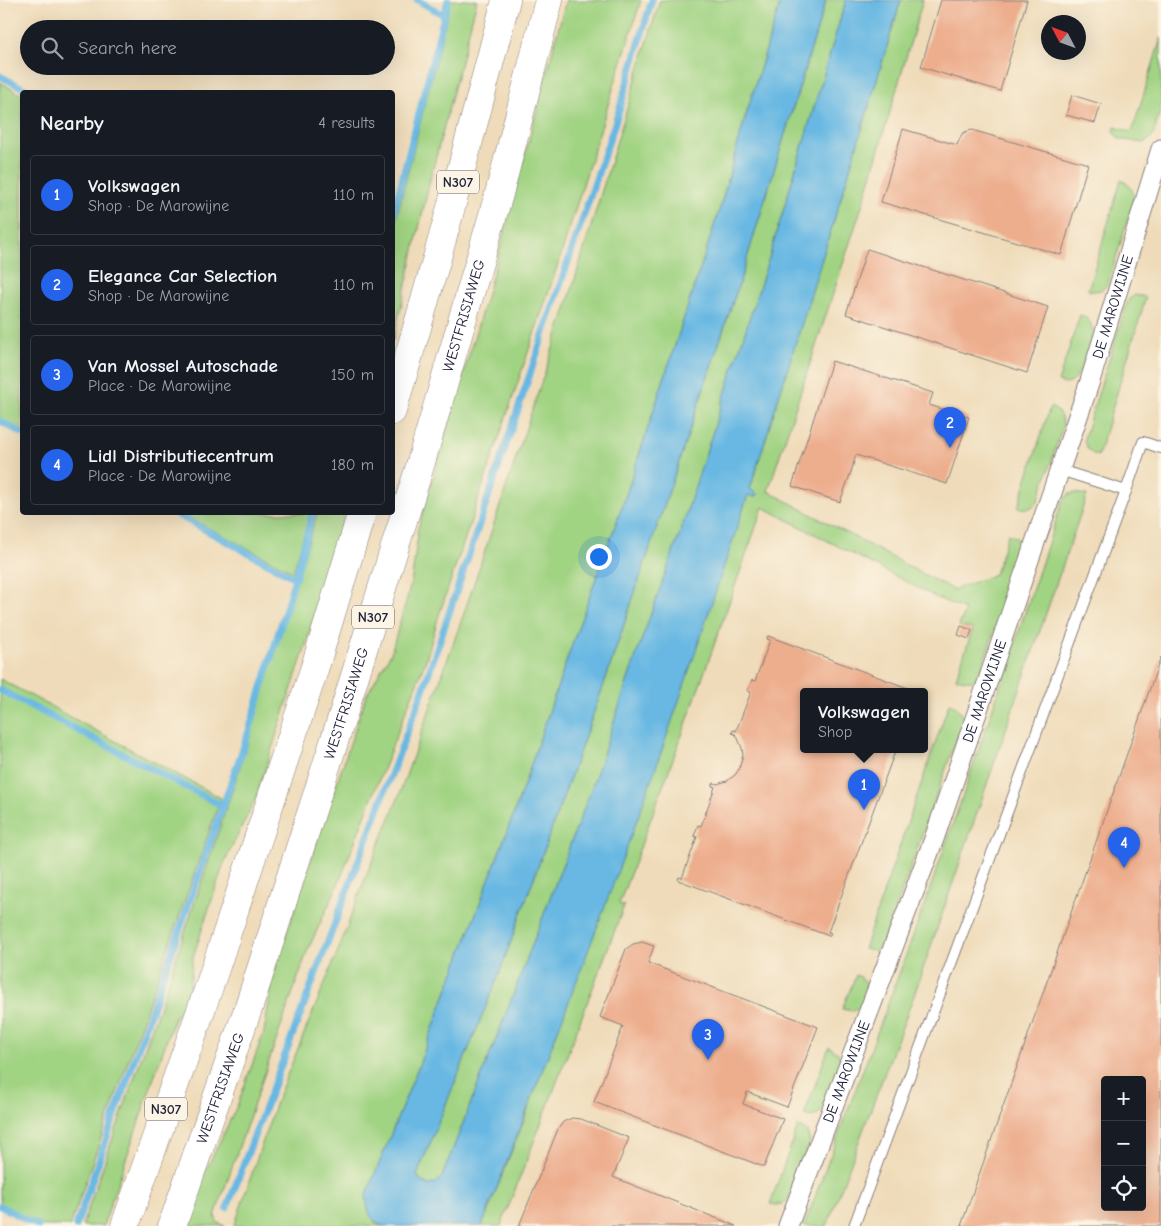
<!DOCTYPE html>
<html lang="en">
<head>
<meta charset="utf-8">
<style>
	:root { --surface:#171b24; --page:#20242c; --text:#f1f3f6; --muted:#9ea1a6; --line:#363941; --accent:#2563eb }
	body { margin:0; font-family:"Comic Neue",sans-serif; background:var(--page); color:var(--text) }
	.controls { position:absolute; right:15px; bottom:15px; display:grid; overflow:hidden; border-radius:5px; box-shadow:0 5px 20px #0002 }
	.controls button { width:45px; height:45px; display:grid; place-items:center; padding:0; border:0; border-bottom:1px solid var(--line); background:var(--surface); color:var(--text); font:25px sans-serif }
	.compass { position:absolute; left:1041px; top:15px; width:45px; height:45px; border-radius:50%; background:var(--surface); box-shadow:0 5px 20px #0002; rotate:311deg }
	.you { position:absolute; left:598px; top:556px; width:18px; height:18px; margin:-12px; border:4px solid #fff; border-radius:50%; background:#1a73e8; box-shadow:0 0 0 8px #1a73e833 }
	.badge { display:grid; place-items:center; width:32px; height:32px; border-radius:50%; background:var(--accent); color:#fff; font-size:16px; font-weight:700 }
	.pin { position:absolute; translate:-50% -41px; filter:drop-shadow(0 1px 2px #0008) }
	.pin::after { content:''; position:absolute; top:26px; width:18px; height:15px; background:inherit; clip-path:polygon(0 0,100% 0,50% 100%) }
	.popup { position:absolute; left:800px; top:688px; width:128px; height:65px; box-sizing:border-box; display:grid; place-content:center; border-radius:5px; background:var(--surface); filter:drop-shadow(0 1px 4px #0005); font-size:16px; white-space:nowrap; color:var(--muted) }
	.popup b { font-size:19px; color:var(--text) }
	.popup::after { content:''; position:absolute; left:50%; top:100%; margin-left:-10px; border:10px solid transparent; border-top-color:var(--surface) }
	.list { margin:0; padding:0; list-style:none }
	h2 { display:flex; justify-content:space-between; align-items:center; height:65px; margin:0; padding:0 20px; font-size:21px }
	h2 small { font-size:16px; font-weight:400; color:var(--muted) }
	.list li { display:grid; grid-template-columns:32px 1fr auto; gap:15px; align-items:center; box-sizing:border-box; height:80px; margin:0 10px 10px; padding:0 10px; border:1px solid var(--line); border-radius:5px }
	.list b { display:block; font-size:19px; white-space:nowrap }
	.list p { margin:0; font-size:16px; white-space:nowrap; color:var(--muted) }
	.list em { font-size:16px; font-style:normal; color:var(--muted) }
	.icon { flex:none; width:28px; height:28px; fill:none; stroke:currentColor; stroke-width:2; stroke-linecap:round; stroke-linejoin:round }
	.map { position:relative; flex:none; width:1161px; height:1226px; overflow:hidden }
	.search { position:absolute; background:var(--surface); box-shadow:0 5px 20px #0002; left:20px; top:20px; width:375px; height:55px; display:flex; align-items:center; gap:12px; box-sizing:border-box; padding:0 18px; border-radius:28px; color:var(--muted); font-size:19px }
	.panel { position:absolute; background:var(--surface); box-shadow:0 5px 20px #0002; left:20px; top:90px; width:375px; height:425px; border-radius:5px }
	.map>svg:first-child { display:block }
</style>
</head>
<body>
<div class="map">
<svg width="1161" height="1226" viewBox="0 0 1161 1226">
	<rect width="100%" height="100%" fill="#fcf5e5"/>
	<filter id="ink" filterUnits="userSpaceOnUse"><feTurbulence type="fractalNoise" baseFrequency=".02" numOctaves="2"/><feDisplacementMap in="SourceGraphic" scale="10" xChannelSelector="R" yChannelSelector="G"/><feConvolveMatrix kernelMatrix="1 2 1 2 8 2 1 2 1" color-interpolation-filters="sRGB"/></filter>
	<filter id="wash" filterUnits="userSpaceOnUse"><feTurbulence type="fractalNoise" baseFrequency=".0096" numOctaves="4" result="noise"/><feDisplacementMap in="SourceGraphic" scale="20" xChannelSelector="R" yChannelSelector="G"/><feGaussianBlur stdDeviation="1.12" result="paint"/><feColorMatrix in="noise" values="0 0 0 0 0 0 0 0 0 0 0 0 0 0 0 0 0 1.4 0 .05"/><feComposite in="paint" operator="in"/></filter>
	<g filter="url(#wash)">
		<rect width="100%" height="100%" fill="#efdbb9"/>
		<g fill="#a0d382" stroke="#617a5e">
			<path d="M451 0H477L431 176 393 341V231Z"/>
			<path d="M566 0H641L559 261 438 618 426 660 339 882 307 952 215 1216 217 1222 225 1226H186L204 1174 237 1106 264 1032 275 968 366 696 391 653 411 584 418 535 417 532 497 260Z"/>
			<path d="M660 0H781L744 122 720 208 623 504 573 642 517 805 419 1065 366 1196 375 1223 383 1226H233L235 1224 276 1102 338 951 366 876 397 801 463 616 565 312Z"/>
			<path d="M826 0H846L769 258 680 533 638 650 592 787 517 985 442 1177 436 1183 429 1185 421 1181 417 1175 498 977 604 684 741 278Z"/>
			<path d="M901 0H923L863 203 768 491 953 590 995 574 1008 534C1016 537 1020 539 1023 547L979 676C972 683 965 680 956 678L973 629 959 626 965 610 937 598 763 507 685 727 619 904 624 906 547 1108 501 1226H482L525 1118 748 494 755 497 757 494 750 489 846 182Z"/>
			<path d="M1161 38V108L1153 136 1146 142 1143 143 1119 139 1114 132 1115 127 1132 132Z"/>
			<path d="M0 82 22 95V430L0 419Z"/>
			<path d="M1121 180C1130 183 1133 190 1134 199L1108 284C1102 291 1097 292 1088 290Z"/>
			<path d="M1135 295 1146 297 1098 456C1089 453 1085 447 1084 438L1127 303 1129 299Z"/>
			<path d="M1080 315C1089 318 1092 324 1093 333 1089 344 1080 380 1070 383 1066 385 1062 383 1058 382Z"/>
			<path d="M1050 407C1059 410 1062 417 1063 426L1038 501C1032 509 1027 510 1018 507Z"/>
			<path d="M1074 493 1087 495 913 998 827 1226H804C845 1116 888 1007 927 897 974 766 1018 634 1062 502L1069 494Z"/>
			<path d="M180 513H310L293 572Z"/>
			<path d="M317 513H345L305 648 255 800 224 863 193 957 189 992 183 1011 175 1016 103 1226H82L164 994 251 734Z"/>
			<path d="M0 679 221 798 70 1226H33L0 1208Z"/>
			<path d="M949 703C958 706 961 712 963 721L883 944C878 951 873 952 864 949Z"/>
			<path d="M856 975C873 982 867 993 862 1006L852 1011 842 1009Z"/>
			<path d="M829 1047 838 1053 841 1062 823 1109C817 1117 813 1118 804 1115Z"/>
			<path d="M798 1126 807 1132 810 1141 789 1198C784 1205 778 1206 770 1204Z"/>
		</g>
		<path fill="#68b8e3" stroke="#456d8f" d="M781 0H826L741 278 604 684 498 977 417 1175 421 1181 428 1185 436 1183 442 1177 517 985 592 787 638 650 680 533 769 258 846 0H901L846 182 750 489 757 494 755 497 748 495C712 602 677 710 638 817 588 954 535 1090 482 1226H383C368 1219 368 1211 366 1196L419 1065 517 805 573 642 623 504 720 208 744 122Z"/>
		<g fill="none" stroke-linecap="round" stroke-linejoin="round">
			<g stroke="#68b8e3" stroke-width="7">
				<path d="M417 0 444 15"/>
				<path d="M0 76 31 92"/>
				<path d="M392 219 448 0"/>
				<path d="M0 421 22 433"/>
				<path d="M172 512 295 578"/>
				<path d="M0 690 223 806"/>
				<path d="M0 1206 38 1226"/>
				<path d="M227 1208 422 693 618 114 652 0"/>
				<path d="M76 1226 248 734 295 578 313 512"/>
			</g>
		</g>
		<g id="blocks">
			<g fill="#edae8e" fill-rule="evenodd">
				<path d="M941 0H1027L1000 91 921 67Z"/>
				<path d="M1072 95 1101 104 1095 123 1066 115Z"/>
				<path d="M903 129 957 145 962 134 965 132 972 130 1088 164 1061 255 881 202Z"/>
				<path d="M867 249 1048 307 1027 373 846 314Z"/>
				<path d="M832 361 933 393 929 405 969 417 947 484 856 455 851 472 840 502 792 486Z"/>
				<path d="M961 626 972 630 969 639 958 635Z"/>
				<path d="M768 636 916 691H804V749H896L828 932 831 933 829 936 678 880 679 877 682 878 697 837 694 836 698 825 701 826 715 787 712 786 714 783 717 784 727 781 735 775 739 769 743 755 742 748 737 736 735 734 732 733 733 730 736 731 751 692 747 691 752 680 755 681 770 640 767 639Z"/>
				<path d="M1161 657V1226H961ZM1105 1080H1142V1207H1105Z"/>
				<path d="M642 942 654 946 648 963 818 1027 787 1107 747 1092 743 1104 783 1119 764 1167 594 1102 623 1026 600 1017 626 949 633 944Z"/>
				<path d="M572 1118 581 1119 629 1138 613 1177 736 1226H519L558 1129 563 1122Z"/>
			</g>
		</g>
	</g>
	<g filter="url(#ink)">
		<use href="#blocks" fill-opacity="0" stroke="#887e7a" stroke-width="1"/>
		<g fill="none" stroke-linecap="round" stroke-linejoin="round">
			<defs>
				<g id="service">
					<path d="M1060 470 1126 491 1143 442 1161 448"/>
					<path d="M854 1226 1126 491"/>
				</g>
				<g id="minor">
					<path id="s1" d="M788 1226 934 839 1090 381 1161 149"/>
				</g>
				<g id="trunk">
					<path d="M392 411C434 275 470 138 506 0"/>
					<path d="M125 1226 207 993 314 670 362 512"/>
					<path id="s2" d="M172 1226 249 1006 344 711 419 469 499 194 549 0"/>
				</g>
			</defs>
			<use href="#service" stroke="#887e7a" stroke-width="12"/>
			<use href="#minor" stroke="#887e7a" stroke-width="21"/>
			<use href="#trunk" stroke="#887e7a" stroke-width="29"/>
			<use href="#service" stroke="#fff" stroke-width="10"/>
			<use href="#minor" stroke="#fff" stroke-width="19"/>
			<use href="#trunk" stroke="#fff" stroke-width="28"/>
		</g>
	</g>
	<g text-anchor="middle" stroke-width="4.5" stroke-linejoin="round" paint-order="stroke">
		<g fill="#fcf5e5" stroke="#63616e" stroke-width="1">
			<rect x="437" y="170.5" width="42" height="23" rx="4"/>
			<rect x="352" y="605.5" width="42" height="23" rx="4"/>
			<rect x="145" y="1097.5" width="42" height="23" rx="4"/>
		</g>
		<g font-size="14" font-weight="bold" fill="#22223b">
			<text x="458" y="187">N307</text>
			<text x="373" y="622">N307</text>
			<text x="166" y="1114">N307</text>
		</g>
		<g font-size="15" fill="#22223b" stroke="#fcf5e5">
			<text dy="5" stroke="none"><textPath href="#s1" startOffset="975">DE MAROWIJNE</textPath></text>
			<text dy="5" stroke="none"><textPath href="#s2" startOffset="956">WESTFRISIAWEG</textPath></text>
			<text dy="5" stroke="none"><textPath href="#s1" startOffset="570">DE MAROWIJNE</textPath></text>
			<text dy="5" stroke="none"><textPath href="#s2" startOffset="551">WESTFRISIAWEG</textPath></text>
			<text dy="5" stroke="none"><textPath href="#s1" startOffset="165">DE MAROWIJNE</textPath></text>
			<text dy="5" stroke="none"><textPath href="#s2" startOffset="146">WESTFRISIAWEG</textPath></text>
		</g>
	</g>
</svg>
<div class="controls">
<button>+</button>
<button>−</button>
<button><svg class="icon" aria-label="locate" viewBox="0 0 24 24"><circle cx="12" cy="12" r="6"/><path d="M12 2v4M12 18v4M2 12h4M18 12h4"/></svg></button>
</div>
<svg class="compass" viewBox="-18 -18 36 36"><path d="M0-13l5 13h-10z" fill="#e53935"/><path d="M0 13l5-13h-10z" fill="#9ea1a6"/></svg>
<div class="you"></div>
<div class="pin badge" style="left:864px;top:810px">1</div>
<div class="popup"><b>Volkswagen</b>Shop</div>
<div class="pin badge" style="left:950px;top:448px">2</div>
<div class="pin badge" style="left:708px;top:1060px">3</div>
<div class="pin badge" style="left:1124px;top:868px">4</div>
<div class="search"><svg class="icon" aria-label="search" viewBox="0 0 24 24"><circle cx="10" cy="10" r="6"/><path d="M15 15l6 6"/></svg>Search here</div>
<section class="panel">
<h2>Nearby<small>4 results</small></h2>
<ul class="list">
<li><span class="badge">1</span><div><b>Volkswagen</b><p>Shop · De Marowijne</p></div><em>110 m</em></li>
<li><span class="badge">2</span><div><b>Elegance Car Selection</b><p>Shop · De Marowijne</p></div><em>110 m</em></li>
<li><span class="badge">3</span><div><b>Van Mossel Autoschade</b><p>Place · De Marowijne</p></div><em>150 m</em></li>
<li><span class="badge">4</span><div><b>Lidl Distributiecentrum</b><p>Place · De Marowijne</p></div><em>180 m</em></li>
</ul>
</section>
</div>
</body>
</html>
